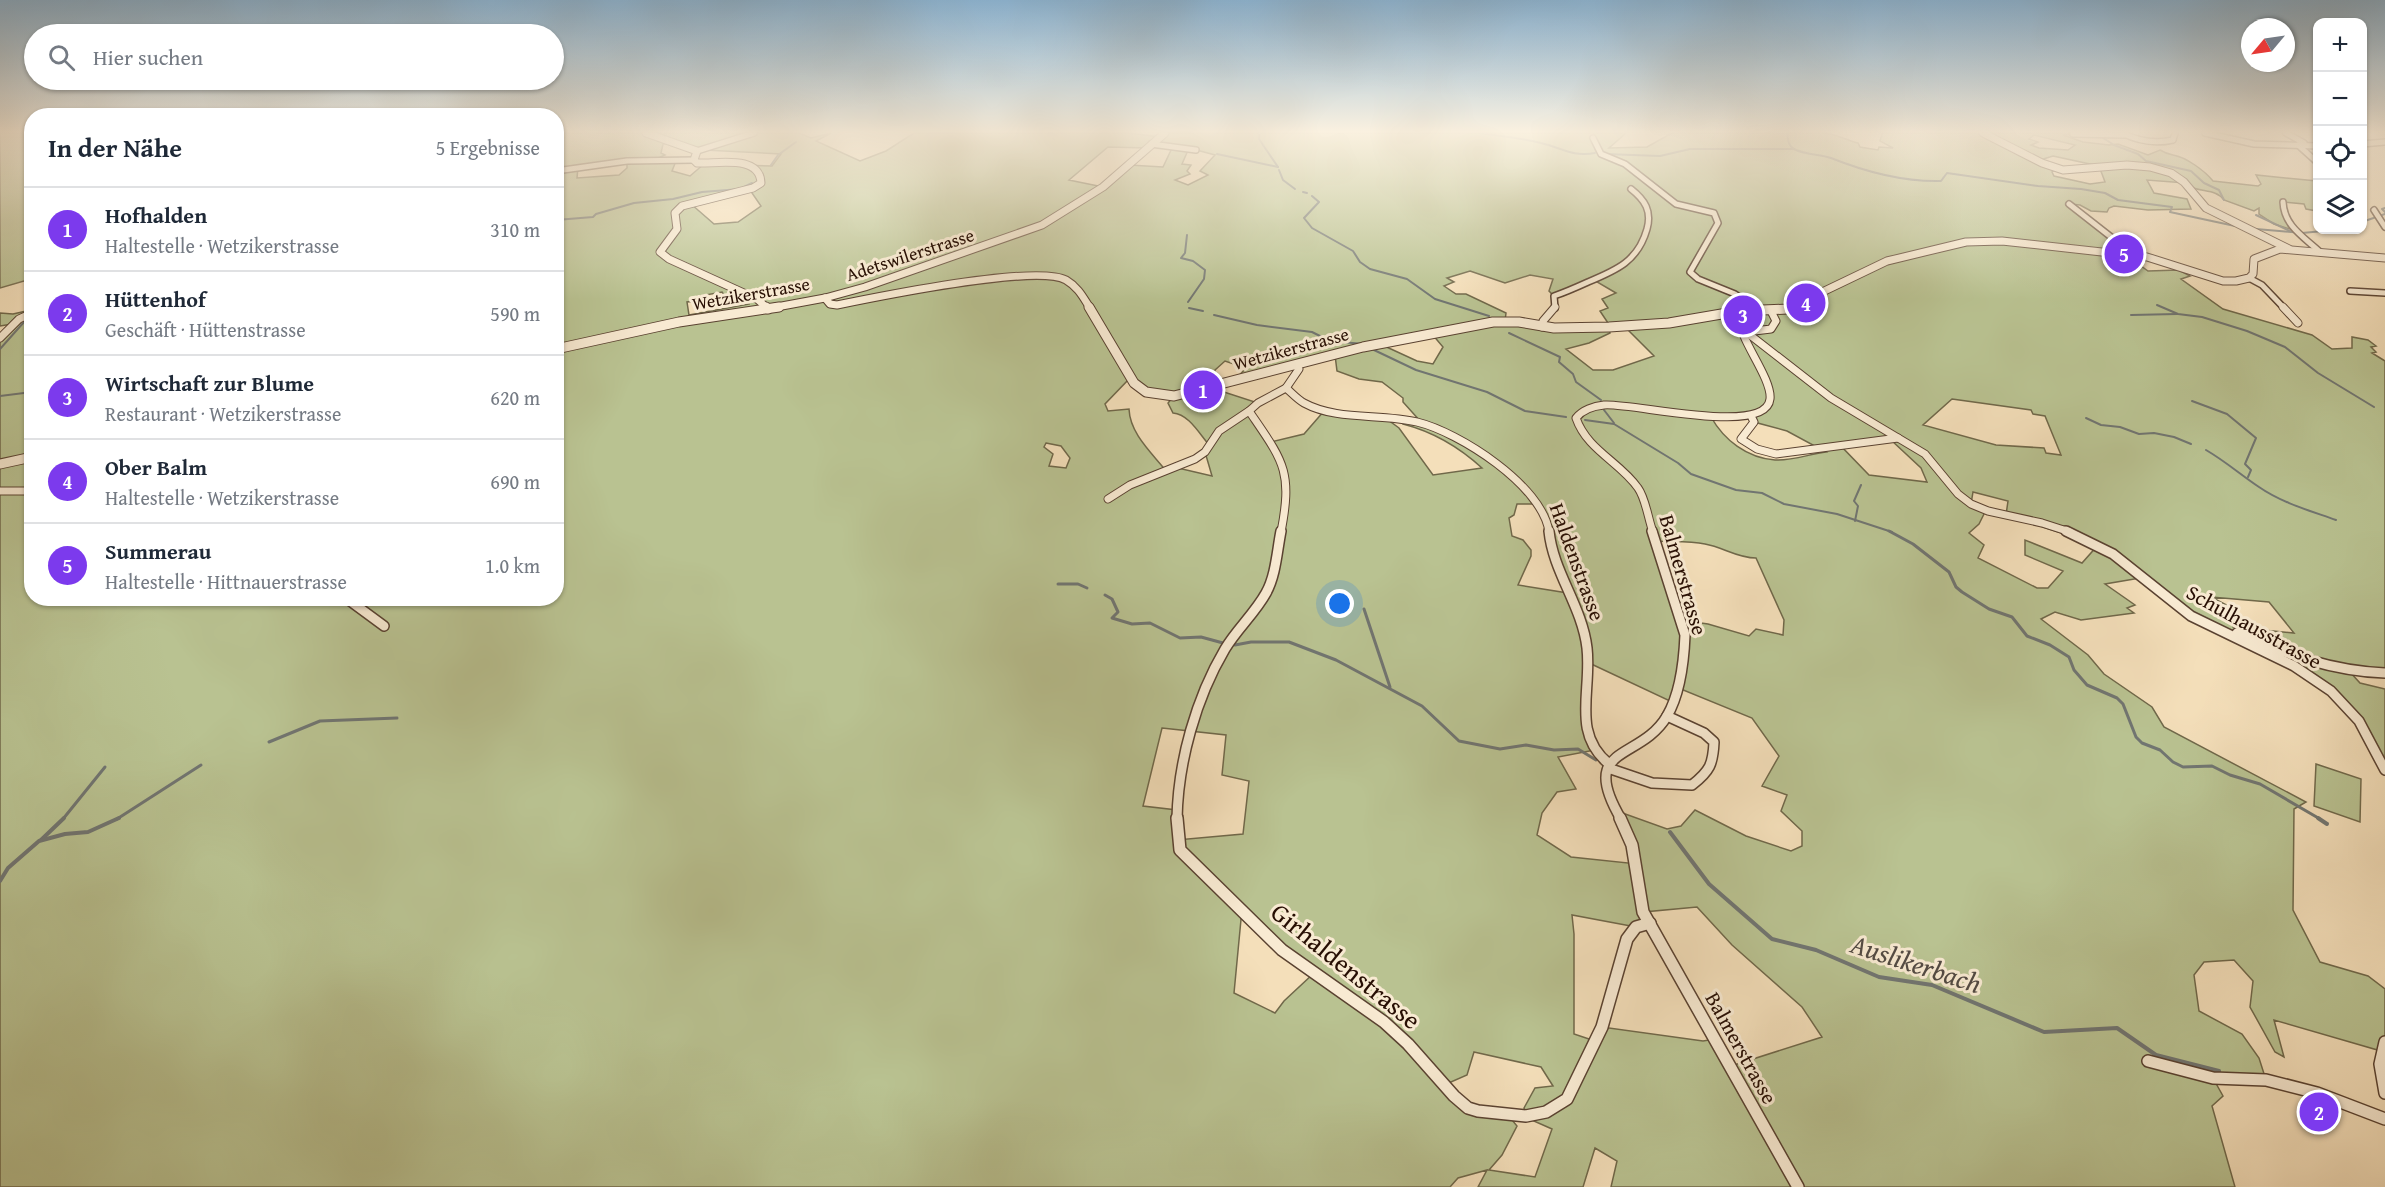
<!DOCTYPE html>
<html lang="de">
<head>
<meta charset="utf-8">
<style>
	:root { --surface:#fff; --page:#f6f6f7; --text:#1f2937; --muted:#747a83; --line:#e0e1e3; --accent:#7c3aed }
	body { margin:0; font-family:"Gentium Book Plus",serif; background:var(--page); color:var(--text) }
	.controls { position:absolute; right:18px; top:18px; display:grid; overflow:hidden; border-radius:12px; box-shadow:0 2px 4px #0004 }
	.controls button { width:54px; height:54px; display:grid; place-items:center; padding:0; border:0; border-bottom:2px solid var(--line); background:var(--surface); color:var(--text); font:30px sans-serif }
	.compass { position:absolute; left:2241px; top:18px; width:54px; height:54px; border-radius:50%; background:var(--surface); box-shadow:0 2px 4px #0004; rotate:241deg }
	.you { position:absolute; left:1340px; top:604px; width:21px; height:21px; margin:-15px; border:4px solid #fff; border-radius:50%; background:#1a73e8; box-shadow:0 0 0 9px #1a73e833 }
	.badge { display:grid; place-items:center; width:39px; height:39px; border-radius:50%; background:var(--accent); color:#fff; font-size:20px; font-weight:700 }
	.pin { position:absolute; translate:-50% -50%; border:3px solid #fff; box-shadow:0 2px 6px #0006 }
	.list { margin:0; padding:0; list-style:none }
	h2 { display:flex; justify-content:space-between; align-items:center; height:78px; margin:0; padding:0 24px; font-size:26px }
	h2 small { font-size:20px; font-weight:400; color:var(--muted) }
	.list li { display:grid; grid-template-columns:39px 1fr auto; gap:18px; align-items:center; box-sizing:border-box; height:84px; padding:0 24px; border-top:2px solid var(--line) }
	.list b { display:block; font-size:22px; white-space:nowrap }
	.list p { margin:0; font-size:20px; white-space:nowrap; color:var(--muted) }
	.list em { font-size:20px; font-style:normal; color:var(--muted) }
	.icon { flex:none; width:33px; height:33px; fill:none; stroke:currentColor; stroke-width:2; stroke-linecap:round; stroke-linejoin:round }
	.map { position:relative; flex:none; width:2385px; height:1187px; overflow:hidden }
	.search { position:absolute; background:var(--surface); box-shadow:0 2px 4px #0004; left:24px; top:24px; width:540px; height:66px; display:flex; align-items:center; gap:15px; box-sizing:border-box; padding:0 21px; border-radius:33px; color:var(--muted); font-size:22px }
	.panel { position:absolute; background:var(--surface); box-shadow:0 2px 4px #0004; left:24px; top:108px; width:540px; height:498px; border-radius:24px }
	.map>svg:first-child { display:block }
</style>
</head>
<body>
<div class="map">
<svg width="2385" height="1187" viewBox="0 0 2385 1187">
	<rect width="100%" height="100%" fill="#f4dfba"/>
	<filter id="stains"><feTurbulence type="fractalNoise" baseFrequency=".00333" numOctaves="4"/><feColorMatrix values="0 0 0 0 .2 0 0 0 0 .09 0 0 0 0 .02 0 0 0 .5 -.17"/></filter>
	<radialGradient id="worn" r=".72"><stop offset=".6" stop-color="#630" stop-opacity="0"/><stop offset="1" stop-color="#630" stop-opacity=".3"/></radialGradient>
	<g fill="#b9c291" stroke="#70684a" stroke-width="1.5" fill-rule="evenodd">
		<path d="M0 133H32L31 279 0 288Z"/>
		<path d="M557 133H799L811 138 831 133 816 141 860 161 886 151 914 133H1129L1160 137 1165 133H1626L1609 148 1647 147 1672 133H1824C1837 134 1845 140 1858 143L1860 147 1878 150 1879 147 1893 148 1880 141 1882 134 1880 133H2088L2063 135 2083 142 2109 145 2118 144 2148 155 2160 150C2165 153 2167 154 2173 155 2186 157 2205 171 2213 181L2258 186 2261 184 2256 175 2317 181V211L2306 209 2304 204 2283 202 2282 207 2296 231 2274 224 2259 214V208L2254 211 2224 200C2215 187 2196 194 2186 183L2147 180 2154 193 2187 199 2191 209 2148 210 2114 206 2109 208 2107 212 2091 211 2080 205 2070 204 2134 255H2126L2148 271 2179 270 2190 276 2181 279 2223 309 2312 335 2332 349 2352 348V337L2368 340 2376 346 2371 347 2376 352 2372 353 2385 361V673L2350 672 2360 683 2385 689V770L2369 739 2329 690 2191 616 2146 577 2105 584 2135 605 2127 608 2134 613 2081 620 2055 612 2041 619 2088 655 2104 674 2152 707 2164 727 2306 802 2294 809 2293 910 2320 962 2368 976 2385 989V1042L2381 1051 2274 1020 2284 1057 2275 1052 2250 1007 2253 981 2234 960 2204 962 2194 975 2199 1011 2242 1034 2259 1058 2266 1080 2213 1078 2223 1096 2212 1106 2235 1187H1611L1617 1161 1595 1148 1583 1187H1478L1487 1170 1458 1178 1450 1187H0V338L12 324 0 326V313L13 314 31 310 32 598H556ZM2034 135 2075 145 2068 150 2039 148 2031 145 2038 142 2029 139ZM675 142 704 150 781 154 772 166 704 164 690 176 672 171 676 161 654 160 665 155 661 153 663 144ZM1151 144 1172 148 1163 167 1129 165 1103 187 1069 180 1108 147 1148 148ZM1189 148 1215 155 1200 171 1208 175 1188 185 1175 180 1190 174 1187 171 1191 165 1182 164ZM2053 156 2099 166 2105 182 2090 184 2054 176 2052 172 2057 168 2040 160ZM627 161V168L619 175 577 178 578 167ZM750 190 761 206 738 222 714 224 691 204ZM1470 271 1505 283 1530 275 1553 279 1549 291 1554 296 1594 280 1616 293 1602 299 1608 308 1600 311 1610 326H1624L1654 356 1613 370H1593L1566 349 1589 343 1610 333 1609 327 1505 321 1506 313 1466 294H1456L1444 286 1454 282 1447 278ZM722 292 724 295 732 294 734 299 740 298 741 301 747 300 749 304 689 315 687 302 695 301 694 297ZM1432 334 1443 347 1433 364 1417 361 1380 344ZM1335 355 1337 371 1359 379 1382 382 1403 398V402L1421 422H1401L1403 424C1434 432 1459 447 1482 468L1433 475 1399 428 1388 420 1324 411 1304 434 1271 442 1249 412 1258 403 1224 392H1204L1214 387 1215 370 1225 361 1246 368 1233 382ZM1130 378 1154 394 1173 397 1168 403 1173 413C1189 414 1200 435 1210 446L1205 452 1212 476 1178 468 1167 472C1152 453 1130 434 1129 409L1108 411 1105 404ZM1952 399 2031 410 2033 414 2045 416 2061 455 2046 453 2044 448 1996 445 1923 425ZM1711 417 1752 418 1754 422 1787 431 1826 452C1810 454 1791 461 1775 460 1747 458 1724 440 1711 417ZM1891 440 1921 468 1927 482 1869 475 1840 445ZM1046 443 1061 446 1070 458 1066 468 1049 466 1053 454 1044 447ZM1973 492 2008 501 2006 515 2098 545 2082 563 2025 540V555L2063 571 2048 588H2037L1978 558 1984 545 1969 533 1979 524 1986 510 1971 504ZM1517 504H1538L1568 593 1518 585 1531 556V550L1523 540 1512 536 1509 518 1514 515ZM1656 541C1672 542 1689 541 1705 544 1723 547 1737 558 1756 558L1784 620 1783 635 1756 629 1749 636 1708 624 1680 620ZM2211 597 2269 602 2294 633 2233 627 2234 609ZM1587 662 1672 702 1676 687 1752 718 1779 756 1762 786 1787 795 1781 811 1802 831V846L1791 851 1746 836 1695 810 1681 826 1667 829 1617 811 1637 864 1571 857 1537 835 1542 813 1557 792 1576 789 1558 757 1595 750 1584 723ZM1162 728 1226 735 1222 775 1249 781 1243 834 1177 840V810L1143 806ZM1697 907 1732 945 1802 1007 1822 1037 1731 1066 1715 1039 1703 1041 1602 1027 1595 1041 1574 1034V934L1572 915 1636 927 1650 923 1644 912ZM1242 909 1314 973 1284 1001 1275 1013 1234 993ZM1474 1052 1541 1067 1553 1086 1535 1088 1524 1108 1527 1118 1552 1129 1535 1177 1489 1170 1502 1155 1517 1126 1508 1115 1468 1108 1444 1085 1467 1075Z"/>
		<path d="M2316 764 2361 779 2360 822 2314 806Z"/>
	</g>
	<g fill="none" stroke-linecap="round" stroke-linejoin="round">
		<g stroke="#717571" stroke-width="2">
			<path d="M1260 133 1259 139 1278 167"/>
			<path d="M1480 133C1500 136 1521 138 1541 143 1562 148 1572 157 1595 153"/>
			<path d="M1787 133C1788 139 1788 146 1794 149 1805 155 1820 154 1831 158 1866 172 1903 182 1941 181L1947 173 2038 186 2081 189 2105 193 2118 200 2172 207 2170 212 2235 226"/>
			<path d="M2100 136 2114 145 2138 154 2146 161 2191 171 2204 183 2219 190 2224 200"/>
			<path d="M1217 154 1278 167"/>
			<path d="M1606 154 1660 156 1690 149H1793"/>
			<path d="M771 165 778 155 796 142"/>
			<path d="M1279 170 1283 180 1295 189"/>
			<path d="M1303 192 1307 193"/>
			<path d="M1312 196 1319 202 1304 218 1312 228 1353 251 1360 262 1370 269 1407 279 1435 299 1489 316"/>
			<path d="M2385 208 2382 209 2385 212"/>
			<path d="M2256 215 2292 232"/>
			<path d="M556 220 593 217 596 214 634 203 673 199 702 192 740 189 752 183"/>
			<path d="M2362 222 2385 214"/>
			<path d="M2256 229 2302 233 2334 230"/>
			<path d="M1187 235 1185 253 1181 258 1193 261 1205 270 1204 279 1188 302"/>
			<path d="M2157 305 2178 314 2202 317 2247 331 2285 347 2318 373 2374 407"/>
			<path d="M1189 308 1203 311"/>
			<path d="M1214 315 1257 325 1312 332 1330 341 1364 344"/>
			<path d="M2131 315 2177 314"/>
			<path d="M1509 333 1560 357 1559 362 1573 374 1576 382 1601 400"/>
			<path d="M0 349 24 322"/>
			<path d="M1374 350 1416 370 1487 392 1525 411 1566 417"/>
			<path d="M0 396 32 392"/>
			<path d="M2192 401 2227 414 2256 438 2245 464 2251 470 2248 477"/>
			<path d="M1604 410 1614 423"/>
			<path d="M2086 418 2101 425 2120 427 2139 434 2154 433 2174 437 2191 444"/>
			<path d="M1585 420 1614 424 1678 463 1691 474 1736 490 1762 493 1784 504 1837 514 1892 532"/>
			<path d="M2206 450C2225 461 2241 475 2259 487 2282 503 2311 511 2336 520"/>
			<path d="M1855 521 1858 506 1854 501 1861 485"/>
		</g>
		<g stroke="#717571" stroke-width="3">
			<path d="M1889 531 1913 544 1949 572 1956 587 1962 592 1989 609 2012 617 2027 636 2050 645 2069 657 2074 670 2087 685 2117 698 2123 704 2136 737 2142 743 2160 750 2173 762 2183 767 2212 766 2230 775 2260 784 2320 819"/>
			<path d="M1058 584H1078L1087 588"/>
			<path d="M1105 595 1112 599 1118 612 1112 618 1132 624 1150 623 1180 638 1201 637 1223 643"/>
			<path d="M1364 609 1390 687"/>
			<path d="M1235 645 1251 642H1289L1336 660 1422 706 1459 741 1500 749 1526 745 1554 750 1578 749 1596 760"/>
			<path d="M269 742 320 721 397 718"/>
			<path d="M63 819 105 767"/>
			<path d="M117 819 201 765"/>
		</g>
		<g stroke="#717571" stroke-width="4">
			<path d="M2318 818 2327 824"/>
			<path d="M1670 832 1709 884 1772 939 1816 950 1879 977 1932 985 2044 1032 2117 1028 2156 1055 2219 1071"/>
			<path d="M41 840 64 818"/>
			<path d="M0 881 8 868 39 841 65 834 88 832 119 818"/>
		</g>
		<defs>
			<g id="minor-far3">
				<path d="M2122 133C2138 141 2155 144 2173 140L2175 133"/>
				<path d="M2205 133 2254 144 2318 146"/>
				<path d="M2286 133 2304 143"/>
				<path d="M2073 134 2125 135"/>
				<path d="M1593 138 1601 154 1625 164 1676 204 1714 213 1718 223 1690 272 1698 279 1735 294 1756 308"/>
				<path d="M1151 144 1196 150"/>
				<path d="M2362 144 2385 142"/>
				<path d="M2298 145 2318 163"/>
				<path d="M697 151 754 133"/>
				<path d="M556 171 627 161 694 160"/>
				<path d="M2283 202C2284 226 2304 237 2320 252"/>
				<path d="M2069 204 2134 255"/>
				<path d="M2374 210 2385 227"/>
				<path d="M2249 278 2262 285 2284 308"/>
				<path d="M2350 291 2385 293"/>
				<path d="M1555 308 1554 296C1566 292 1577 287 1588 282 1617 270 1638 261 1647 229 1652 211 1645 200 1631 189"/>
			</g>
			<g id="minor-far2">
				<path d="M1753 307 1758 310"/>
				<path d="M2283 307 2298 323"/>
				<path d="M1723 314 1831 398 1925 454 1958 494 1971 504 1988 511 2042 523 2070 532"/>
				<path d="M1542 327 1543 321 1555 307"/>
				<path d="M0 338 19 319 32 313"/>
				<path d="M1286 388C1292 393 1297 399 1304 403 1337 421 1381 413 1417 422 1459 432 1543 486 1549 532"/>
				<path d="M1752 418 1754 422 1741 439 1757 449 1776 454 1898 438"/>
				<path d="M0 491H32"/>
				<path d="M1108 499 1130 485 1195 459 1205 452 1219 431 1249 411"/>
				<path d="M1281 532C1293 470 1283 461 1249 411L1258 403 1286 388 1299 369 1297 365"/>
				<path d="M1653 532C1648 519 1646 499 1638 488 1620 462 1587 450 1576 418 1582 410 1594 406 1604 405 1631 402 1766 437 1770 399 1772 383 1750 352 1744 336L1746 332 1771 329 1776 321 1771 311"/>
			</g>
			<g id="minor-far1">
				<path d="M1549 531C1553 572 1582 606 1587 648 1592 691 1571 733 1609 764"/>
				<path d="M2066 531 2113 554 2191 616 2294 666 2331 691 2359 721 2385 770"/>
				<path d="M346 598 384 626"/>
				<path d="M2237 633C2286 654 2331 671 2385 673"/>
				<path d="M1608 768 1652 783 1692 785C1710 771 1713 764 1714 742L1704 733 1667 716"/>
				<path d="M1177 819C1178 762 1196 698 1225 649 1237 629 1255 613 1266 593 1276 575 1277 551 1281 531"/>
				<path d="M1621 819C1577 744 1640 762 1667 716 1680 694 1684 660 1685 635L1652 531"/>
			</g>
			<g id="minor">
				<path d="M1177 818 1180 850 1282 950 1384 1022 1408 1044 1454 1096 1468 1108 1478 1111 1526 1116 1546 1112 1567 1099 1602 1027 1627 939 1636 927 1650 923"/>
				<path d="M1620 818 1632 845 1643 912 1798 1187"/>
				<path d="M2385 1042 2380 1064 2385 1093"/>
				<path d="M2148 1061 2213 1078 2266 1080 2317 1093 2385 1119"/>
			</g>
			<g id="tertiary-far1">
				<path d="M646 133 697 151 694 160 697 163C717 164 760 154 761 183L753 188 682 206 675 213 677 229 660 252 669 259 757 299 767 308"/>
				<path d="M1983 133 2042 163 2063 170 2127 165 2150 167 2171 173 2184 182 2206 208 2289 249"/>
				<path d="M825 298 830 304 837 305C876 297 1037 264 1066 280 1078 287 1083 297 1090 308"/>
				<path d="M771 308 825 298 865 287 1042 225 1103 187 1165 133"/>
				<path d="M1789 308 1887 261 1966 242 2002 241 2147 257 2223 281H2236L2249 278 2253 274 2254 259 2280 249 2385 258"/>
			</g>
			<g id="tertiary">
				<path d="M766 307 768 309"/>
				<path d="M1089 307 1134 383 1146 392 1174 396 1363 347 1493 322H1519L1554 328 1609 327 1669 323 1739 311 1788 309 1792 307"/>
				<path d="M556 349 679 322 779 307"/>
				<path d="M0 464 32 457"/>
			</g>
		</defs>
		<use href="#minor-far3" stroke="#5a4231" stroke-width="8"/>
		<use href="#minor-far2" stroke="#5a4231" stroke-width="9"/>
		<use href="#minor-far1" stroke="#5a4231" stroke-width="12"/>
		<use href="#minor" stroke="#5a4231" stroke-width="14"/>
		<use href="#tertiary-far1" stroke="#5a4231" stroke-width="9"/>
		<use href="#tertiary" stroke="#5a4231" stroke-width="11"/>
		<use href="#minor-far3" stroke="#f8ead2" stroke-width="5"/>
		<use href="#minor-far2" stroke="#f8ead2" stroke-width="7"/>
		<use href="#minor-far1" stroke="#f8ead2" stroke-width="9"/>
		<use href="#minor" stroke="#f8ead2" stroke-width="11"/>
		<use href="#tertiary-far1" stroke="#f8ead2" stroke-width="7"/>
		<use href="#tertiary" stroke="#f8ead2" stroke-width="9"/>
	</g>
	<linearGradient id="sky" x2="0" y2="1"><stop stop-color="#8cb6d6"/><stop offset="0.44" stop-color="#faf1e0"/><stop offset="1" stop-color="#faf1e0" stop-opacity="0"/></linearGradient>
	<rect width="2385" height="299" fill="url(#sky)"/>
	<g text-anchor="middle" stroke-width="6" stroke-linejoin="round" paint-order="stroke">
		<g font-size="18" fill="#270e03" stroke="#f8ead2">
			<text transform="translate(910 255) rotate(-18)" y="6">Adetswilerstrasse</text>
			<text transform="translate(751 294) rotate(-10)" y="6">Wetzikerstrasse</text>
			<text transform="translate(1291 349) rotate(-15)" y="6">Wetzikerstrasse</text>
		</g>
		<g font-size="21" fill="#270e03" stroke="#f8ead2">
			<text transform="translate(1577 562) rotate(70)" y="7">Haldenstrasse</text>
			<text transform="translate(1683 575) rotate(74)" y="7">Balmerstrasse</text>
			<text transform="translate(2254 627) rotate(29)" y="7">Schulhausstrasse</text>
			<text transform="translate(1741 1048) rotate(61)" y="7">Balmerstrasse</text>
		</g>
		<g font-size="26" fill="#270e03" stroke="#f8ead2">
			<text transform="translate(1346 966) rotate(39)" y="9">Girhaldenstrasse</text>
		</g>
		<g font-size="27" font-style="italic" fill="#524a43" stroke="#f8ead2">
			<text transform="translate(1916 964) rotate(18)" y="9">Auslikerbach</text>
		</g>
	</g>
	<rect width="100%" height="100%" filter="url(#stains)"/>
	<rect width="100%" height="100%" fill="url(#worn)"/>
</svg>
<div class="controls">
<button>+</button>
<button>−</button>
<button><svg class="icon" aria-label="locate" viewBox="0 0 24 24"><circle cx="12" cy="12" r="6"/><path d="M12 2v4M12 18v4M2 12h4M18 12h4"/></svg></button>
<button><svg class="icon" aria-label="layers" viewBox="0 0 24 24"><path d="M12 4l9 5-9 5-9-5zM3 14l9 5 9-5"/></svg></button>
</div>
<svg class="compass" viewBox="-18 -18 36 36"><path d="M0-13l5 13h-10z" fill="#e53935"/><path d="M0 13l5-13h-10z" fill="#747a83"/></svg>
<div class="you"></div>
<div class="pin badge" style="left:1203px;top:390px">1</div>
<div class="pin badge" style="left:2319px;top:1112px">2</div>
<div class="pin badge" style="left:1743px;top:315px">3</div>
<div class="pin badge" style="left:1806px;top:303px">4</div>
<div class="pin badge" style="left:2124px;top:254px">5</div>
<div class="search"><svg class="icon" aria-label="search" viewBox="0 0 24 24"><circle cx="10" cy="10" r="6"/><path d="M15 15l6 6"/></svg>Hier suchen</div>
<section class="panel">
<h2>In der Nähe<small>5 Ergebnisse</small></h2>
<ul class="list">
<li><span class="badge">1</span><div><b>Hofhalden</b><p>Haltestelle · Wetzikerstrasse</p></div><em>310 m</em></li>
<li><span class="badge">2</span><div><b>Hüttenhof</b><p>Geschäft · Hüttenstrasse</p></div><em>590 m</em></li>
<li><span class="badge">3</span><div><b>Wirtschaft zur Blume</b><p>Restaurant · Wetzikerstrasse</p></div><em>620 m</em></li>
<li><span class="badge">4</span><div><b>Ober Balm</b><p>Haltestelle · Wetzikerstrasse</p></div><em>690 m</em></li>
<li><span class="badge">5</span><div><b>Summerau</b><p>Haltestelle · Hittnauerstrasse</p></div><em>1.0 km</em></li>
</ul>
</section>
</div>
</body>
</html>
